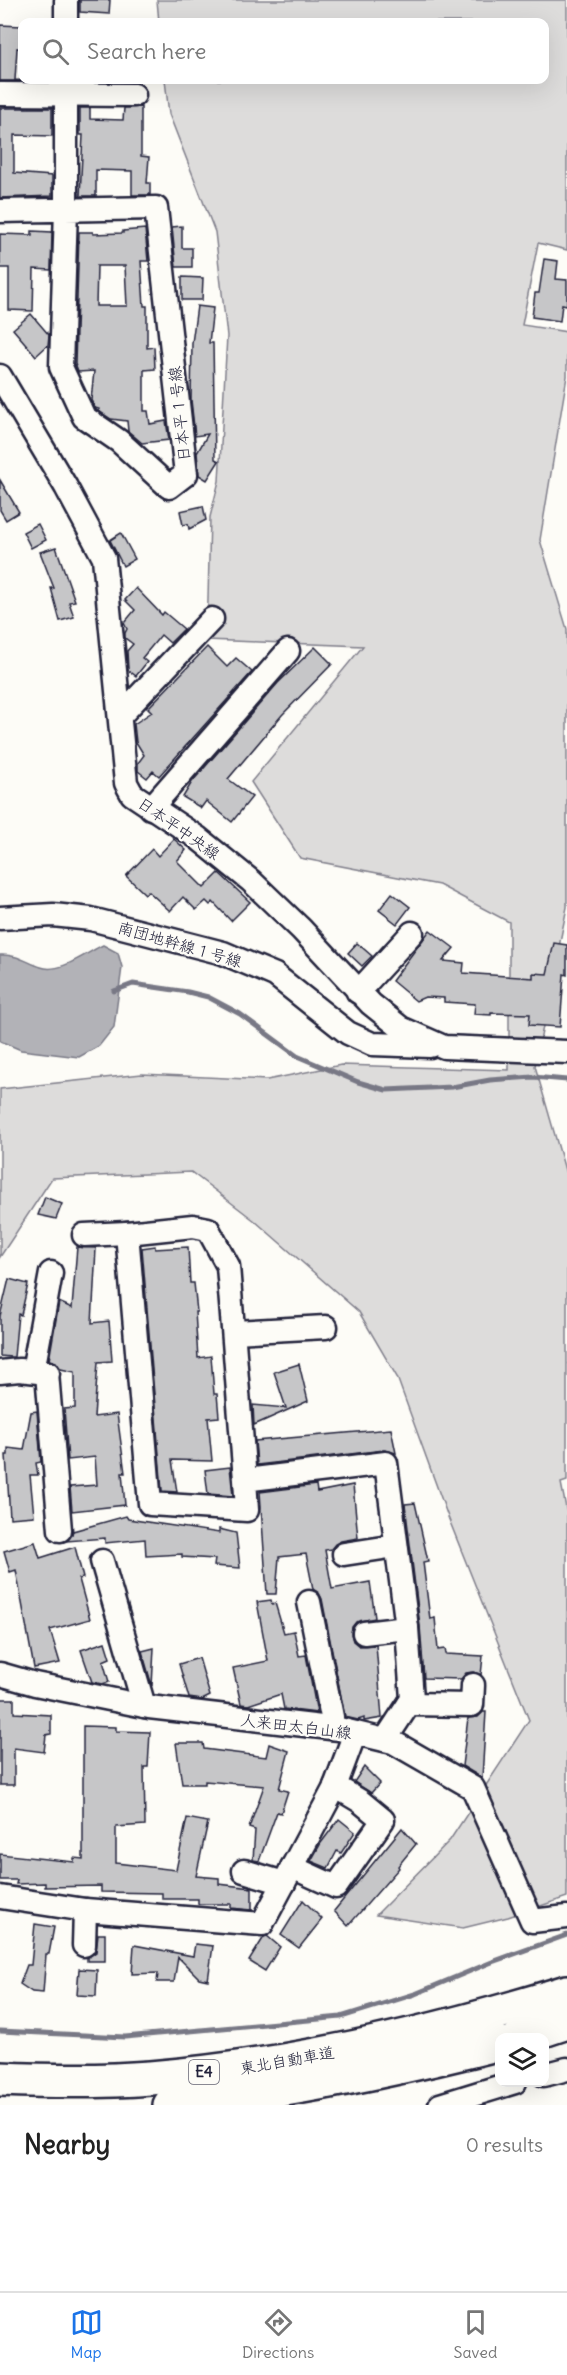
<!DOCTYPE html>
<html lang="en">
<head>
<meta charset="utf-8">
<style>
	:root { --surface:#fff; --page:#f6f6f6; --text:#222; --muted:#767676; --line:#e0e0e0; --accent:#1a73e8 }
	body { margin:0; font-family:Delius,"Klee One",sans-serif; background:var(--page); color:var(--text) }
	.controls { position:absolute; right:18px; bottom:18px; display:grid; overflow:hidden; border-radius:12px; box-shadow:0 6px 24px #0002 }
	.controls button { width:54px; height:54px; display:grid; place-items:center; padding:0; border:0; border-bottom:2px solid var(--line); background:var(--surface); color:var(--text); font:30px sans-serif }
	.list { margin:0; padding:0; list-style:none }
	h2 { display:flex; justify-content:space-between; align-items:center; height:78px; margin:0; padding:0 24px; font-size:26px }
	h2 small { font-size:20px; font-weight:400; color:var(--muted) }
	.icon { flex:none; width:33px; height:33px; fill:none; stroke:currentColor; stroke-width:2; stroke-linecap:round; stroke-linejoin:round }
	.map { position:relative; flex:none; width:567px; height:2105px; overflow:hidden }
	.search { position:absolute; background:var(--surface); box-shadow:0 6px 24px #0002; left:18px; right:18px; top:18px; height:66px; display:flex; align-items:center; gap:15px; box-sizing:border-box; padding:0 21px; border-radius:12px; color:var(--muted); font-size:22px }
	.sheet { height:186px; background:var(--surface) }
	nav { display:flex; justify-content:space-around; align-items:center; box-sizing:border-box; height:84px; border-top:2px solid var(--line); background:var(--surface); font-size:16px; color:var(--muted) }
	nav a { display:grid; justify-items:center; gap:3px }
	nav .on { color:var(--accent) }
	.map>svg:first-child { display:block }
</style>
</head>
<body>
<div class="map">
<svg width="567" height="2105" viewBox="0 0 567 2105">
	<rect width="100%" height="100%" fill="#fdfcf7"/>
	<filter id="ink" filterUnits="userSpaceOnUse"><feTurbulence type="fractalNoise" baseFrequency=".0167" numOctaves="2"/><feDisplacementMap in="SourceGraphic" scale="12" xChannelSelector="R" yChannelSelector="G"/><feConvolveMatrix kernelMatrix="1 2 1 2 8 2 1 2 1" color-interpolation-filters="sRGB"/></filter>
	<g filter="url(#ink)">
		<path fill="#dddcdb" stroke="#807f8b" stroke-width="1.5" d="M157 0H567V250L538 243 522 325 567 332V376L540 540 567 629V907L535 1066 567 1177V1481L561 1483 567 1513V1897L508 1917 463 1928 376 1915 450 1840 529 1720 448 1517 397 1377 359 1312 255 1221 191 1172 52 1178 0 1257V1089L142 1074 267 1080 341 1065 509 1070V922L439 885 300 858 251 782 363 646 207 640 210 517 219 481 227 336 215 232 169 114 165 80H544V22H159Z"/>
		<path fill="#b2b2b7" stroke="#787885" stroke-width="1.5" d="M103 945 118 953 122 967 114 1027 99 1046 79 1057 21 1050 0 1041V955C17 954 26 962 41 967 60 974 86 953 103 945Z"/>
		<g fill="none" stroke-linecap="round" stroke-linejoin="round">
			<g stroke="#787885" stroke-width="5">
				<path d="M114 991 133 984 188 992 208 997 240 1014 297 1056 358 1082 386 1090 452 1087 490 1080 533 1077 567 1080"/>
				<path d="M0 2031 125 2037 341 2017 415 1994 492 1962 567 1935"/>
			</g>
		</g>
		<g fill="#c6c6c8" stroke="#22223b" stroke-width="1.5" fill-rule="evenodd">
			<path d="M80 0H110L109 14 80 12Z"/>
			<path d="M0 25 22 26V49L17 48 15 80 44 81H0Z"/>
			<path d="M141 107V156L149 157 147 183H150V195H132V171L96 170V196H80L83 135H80V108H90V119L123 120 124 108Z"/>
			<path d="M0 108H52V136L14 135V173L52 176V196L0 198Z"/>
			<path d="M182 226V248H192V267H176L172 227Z"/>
			<path d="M145 229 148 261H141L144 306H147V348L154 347 155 369 144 370V411H148L150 424 166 421 169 440 142 443 128 431 127 421 111 419 99 411V409L95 408 91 400 94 371 78 372 75 364 79 232H93V234L123 233V231ZM97 266H125L127 306H96Z"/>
			<path d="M32 231 52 232 51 270 34 269 33 311 9 310V268H0V234L32 235Z"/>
			<path d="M544 259 558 261 556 279 567 280V305L562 304 560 321 532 317 535 293H539Z"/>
			<path d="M182 277 203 278 202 300H182Z"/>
			<path d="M197 306 213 308 209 343H213L215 459 219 461 207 480 199 475 197 453 208 434 195 436 191 400 192 343Z"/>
			<path d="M31 314 49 335 48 345 36 356 13 329Z"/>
			<path d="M0 480 19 512 6 520 0 510Z"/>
			<path d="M203 506 206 520 189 529 188 524 183 525 180 511Z"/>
			<path d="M38 524 46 540 31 548 23 532Z"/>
			<path d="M121 533 135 559 123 566 110 540Z"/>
			<path d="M56 547 75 601 69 602 74 617 60 621 51 588H54L40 552Z"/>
			<path d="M136 588 162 615 164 612 184 629 170 643 161 635 142 658 147 662 136 676 128 670 127 651 133 644 125 638V633L127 629 124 623 135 610 125 600Z"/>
			<path d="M207 647 227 667 236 658 252 672 159 776 153 771 147 778 138 771V763L144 755 136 742 134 724 152 712 148 708Z"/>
			<path d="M315 647 332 664 282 715 228 779 252 797 232 822 206 801 201 808 183 797 192 782 278 683Z"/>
			<path d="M174 839 186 850 177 861 204 888 219 873 250 902 231 921 213 902 210 905 206 901 196 910 183 897 170 911 148 891 145 894 126 876 152 849 158 856Z"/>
			<path d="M392 893 410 907 397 924 379 910Z"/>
			<path d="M430 930 454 948 443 961 464 963 463 973 533 978V973L547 974 554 943 567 945V975L564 974 560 1027 529 1025 530 1014 491 1013V1015L474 1014 475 1004 444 1002V998L425 997 416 1001 392 981Z"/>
			<path d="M357 943 372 956 362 966 348 953Z"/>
			<path d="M45 1197 62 1204 56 1219 38 1215Z"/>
			<path d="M155 1246V1249L188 1247 190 1283H194L197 1312H195L198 1358 211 1356 214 1394H217L219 1417 208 1418 212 1461 172 1460 177 1492 162 1491 142 1248Z"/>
			<path d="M77 1247 96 1248 92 1323 109 1321 112 1361 98 1362 94 1417 117 1414 125 1473H122L125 1505 72 1511 70 1487 97 1485 95 1457 68 1460 64 1409 75 1408V1372L61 1369 56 1362 49 1360 59 1302 72 1308Z"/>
			<path d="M9 1279 28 1284 21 1315 18 1314 14 1357H11L0 1356V1316Z"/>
			<path d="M299 1364 308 1401 254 1425 253 1405 286 1408 274 1372Z"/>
			<path d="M37 1411 41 1462 36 1463 38 1475H30L34 1516 10 1518 6 1455H8V1448L24 1450 31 1412Z"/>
			<path d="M391 1429 396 1453 384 1450 257 1465 255 1441Z"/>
			<path d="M230 1467 233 1496 208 1494 205 1470Z"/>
			<path d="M316 1485 317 1492 353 1485 358 1538 341 1541 335 1544 331 1549 325 1550 332 1589 370 1582 375 1618 356 1622 352 1627 351 1634 353 1641 359 1646 376 1645 382 1718 364 1721V1718L358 1720 345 1717 322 1599 319 1593 313 1589 306 1554 279 1557 276 1594H267L260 1492Z"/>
			<path d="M415 1503 428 1561 423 1562 430 1619 435 1618 438 1650 445 1649 446 1654 483 1656 481 1675 473 1672 466 1673 461 1679 424 1678 420 1626 405 1504Z"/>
			<path d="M126 1516 128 1519 219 1533V1529L236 1533 240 1568 214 1566 215 1559 182 1557V1554L146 1556 145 1539 105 1543V1538L67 1541 73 1531Z"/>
			<path d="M35 1542 40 1558 75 1547 83 1578 79 1579 90 1619 50 1630 60 1663 34 1668 16 1570 10 1572 4 1551Z"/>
			<path d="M271 1600 272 1604 275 1603 284 1633 294 1631 299 1656 306 1655 317 1713 284 1709 281 1694 248 1705 241 1704 233 1668 268 1661 257 1602Z"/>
			<path d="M105 1642 110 1658 103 1661 109 1682 102 1684 92 1682 81 1650Z"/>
			<path d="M154 1648 152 1686 142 1651Z"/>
			<path d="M199 1658 210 1696 202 1700 189 1698 179 1664Z"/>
			<path d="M0 1699H14V1713L51 1715V1734L46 1735 44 1752 14 1748V1785H0Z"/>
			<path d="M483 1712H486L482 1778 462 1766 468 1718 478 1717Z"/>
			<path d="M83 1726 116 1727V1731L150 1732 148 1767H144L145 1825 116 1827V1863L176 1870 187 1818 208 1822 196 1876 219 1878V1884L252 1888V1910L231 1908V1904H198V1899H162V1893L101 1892V1886L45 1887V1883L16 1884 17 1880H0V1854L74 1862V1858L83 1859Z"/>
			<path d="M176 1743H203L204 1749 266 1757 269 1744 289 1751 279 1789 288 1791 281 1813 277 1812 259 1861 253 1860 255 1830 249 1828 264 1786 205 1781V1784H182Z"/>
			<path d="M364 1767 380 1783 371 1793 354 1782Z"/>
			<path d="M339 1819 355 1832 341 1853 337 1851 328 1868 311 1861 321 1843Z"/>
			<path d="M402 1828 416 1844 398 1866 399 1868 348 1926 334 1911Z"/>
			<path d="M303 1900 322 1919 299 1948 281 1935Z"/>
			<path d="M35 1924 54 1927 49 1954H46L43 1993 32 1992 20 1984 27 1965H31Z"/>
			<path d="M98 1934H105V1961H87V1958L96 1952Z"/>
			<path d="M267 1936 280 1947 265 1971 249 1961 264 1937Z"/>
			<path d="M195 1944 213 1946 208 1980 199 1978 178 1957 174 1982H157L158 1973 132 1974 134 1945 193 1956Z"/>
			<path d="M79 1969 97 1970 96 1996 77 1995Z"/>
		</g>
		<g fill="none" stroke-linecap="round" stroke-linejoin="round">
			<defs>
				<g id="minor">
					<path d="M66 22V0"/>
					<path d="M0 94 134 95"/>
					<path d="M0 211 156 208 186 474 169 487 119 441 84 417 61 367 66 209V80"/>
					<path d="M0 376 66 487 104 558 126 783 132 794 198 838 251 881 301 929 371 1004 401 1028 444 1047 567 1052"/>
					<path d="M120 716 212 619"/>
					<path d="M151 808 288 651"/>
					<path d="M0 918 53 915 91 919 223 953 275 975 348 1033 372 1044 430 1046"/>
					<path d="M358 992 412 933"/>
					<path d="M84 1235 127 1233"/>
					<path d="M234 1332 326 1327"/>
					<path d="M33 1371 51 1273"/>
					<path d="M0 1372 19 1370 48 1373"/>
					<path d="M47 1373 60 1530"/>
					<path d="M245 1480 228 1266 208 1229 193 1226 127 1233 150 1504 247 1510 245 1480 386 1463 407 1628 412 1699 385 1740"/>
					<path d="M344 1554 396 1546"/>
					<path d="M102 1561 144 1706"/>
					<path d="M309 1602 332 1717V1728"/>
					<path d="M364 1633 407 1628"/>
					<path d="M0 1674 35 1684 149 1707 339 1729 393 1742 473 1788 532 1921 567 1917"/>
					<path d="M409 1704 472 1705 473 1685"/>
					<path d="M292 1867 336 1887 383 1820 360 1801 335 1786"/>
					<path d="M244 1871 284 1883"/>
					<path d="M0 1897 85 1910 262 1924 334 1789 355 1733"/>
					<path d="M84 1945 85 1910"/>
					<path d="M544 2075 567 2069"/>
					<path d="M440 2105 515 2082"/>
				</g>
				<g id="highway">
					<path d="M519 2038 567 2022"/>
					<path d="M0 2079C50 2081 100 2082 150 2078 292 2066 431 2034 567 1992"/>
					<path d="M170 2105C282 2093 390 2071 500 2043"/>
				</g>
			</defs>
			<use href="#minor" stroke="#22223b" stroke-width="27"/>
			<use href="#highway" stroke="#22223b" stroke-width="38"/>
			<use href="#minor" stroke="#fdfcf7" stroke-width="22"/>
			<use href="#highway" stroke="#fdfcf7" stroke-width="33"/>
		</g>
	</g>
	<g text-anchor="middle" stroke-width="4.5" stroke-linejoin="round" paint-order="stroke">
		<rect fill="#fdfcf7" stroke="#646373" stroke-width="1.5" x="189" y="2060" width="30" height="24" rx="4.5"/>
		<g font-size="15" font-weight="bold" fill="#22223b">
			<text x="204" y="2077">E4</text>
		</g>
		<g font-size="16" fill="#22223b" stroke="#fdfcf7">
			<text transform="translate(179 414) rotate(-96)" y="6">日本平１号線</text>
			<text transform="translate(179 828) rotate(35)" y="6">日本平中央線</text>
			<text transform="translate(180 944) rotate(16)" y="6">南団地幹線１号線</text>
			<text transform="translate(296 1726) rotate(7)" y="6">人来田太白山線</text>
			<text transform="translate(287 2060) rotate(-10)" y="6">東北自動車道</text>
		</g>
	</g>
</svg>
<div class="controls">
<button><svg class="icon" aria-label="layers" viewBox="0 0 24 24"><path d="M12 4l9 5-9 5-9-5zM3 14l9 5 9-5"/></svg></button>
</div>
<div class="search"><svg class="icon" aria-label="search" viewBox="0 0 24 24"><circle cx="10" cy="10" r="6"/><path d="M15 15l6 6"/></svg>Search here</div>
</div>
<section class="sheet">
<h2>Nearby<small>0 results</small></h2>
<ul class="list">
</ul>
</section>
<nav>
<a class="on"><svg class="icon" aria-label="map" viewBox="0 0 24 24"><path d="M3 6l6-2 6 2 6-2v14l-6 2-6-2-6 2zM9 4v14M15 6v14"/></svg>Map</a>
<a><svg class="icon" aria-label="directions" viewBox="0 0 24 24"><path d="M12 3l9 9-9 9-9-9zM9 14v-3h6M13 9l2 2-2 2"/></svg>Directions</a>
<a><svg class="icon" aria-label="saved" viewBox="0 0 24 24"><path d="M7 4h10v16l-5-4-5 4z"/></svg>Saved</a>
</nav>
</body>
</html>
